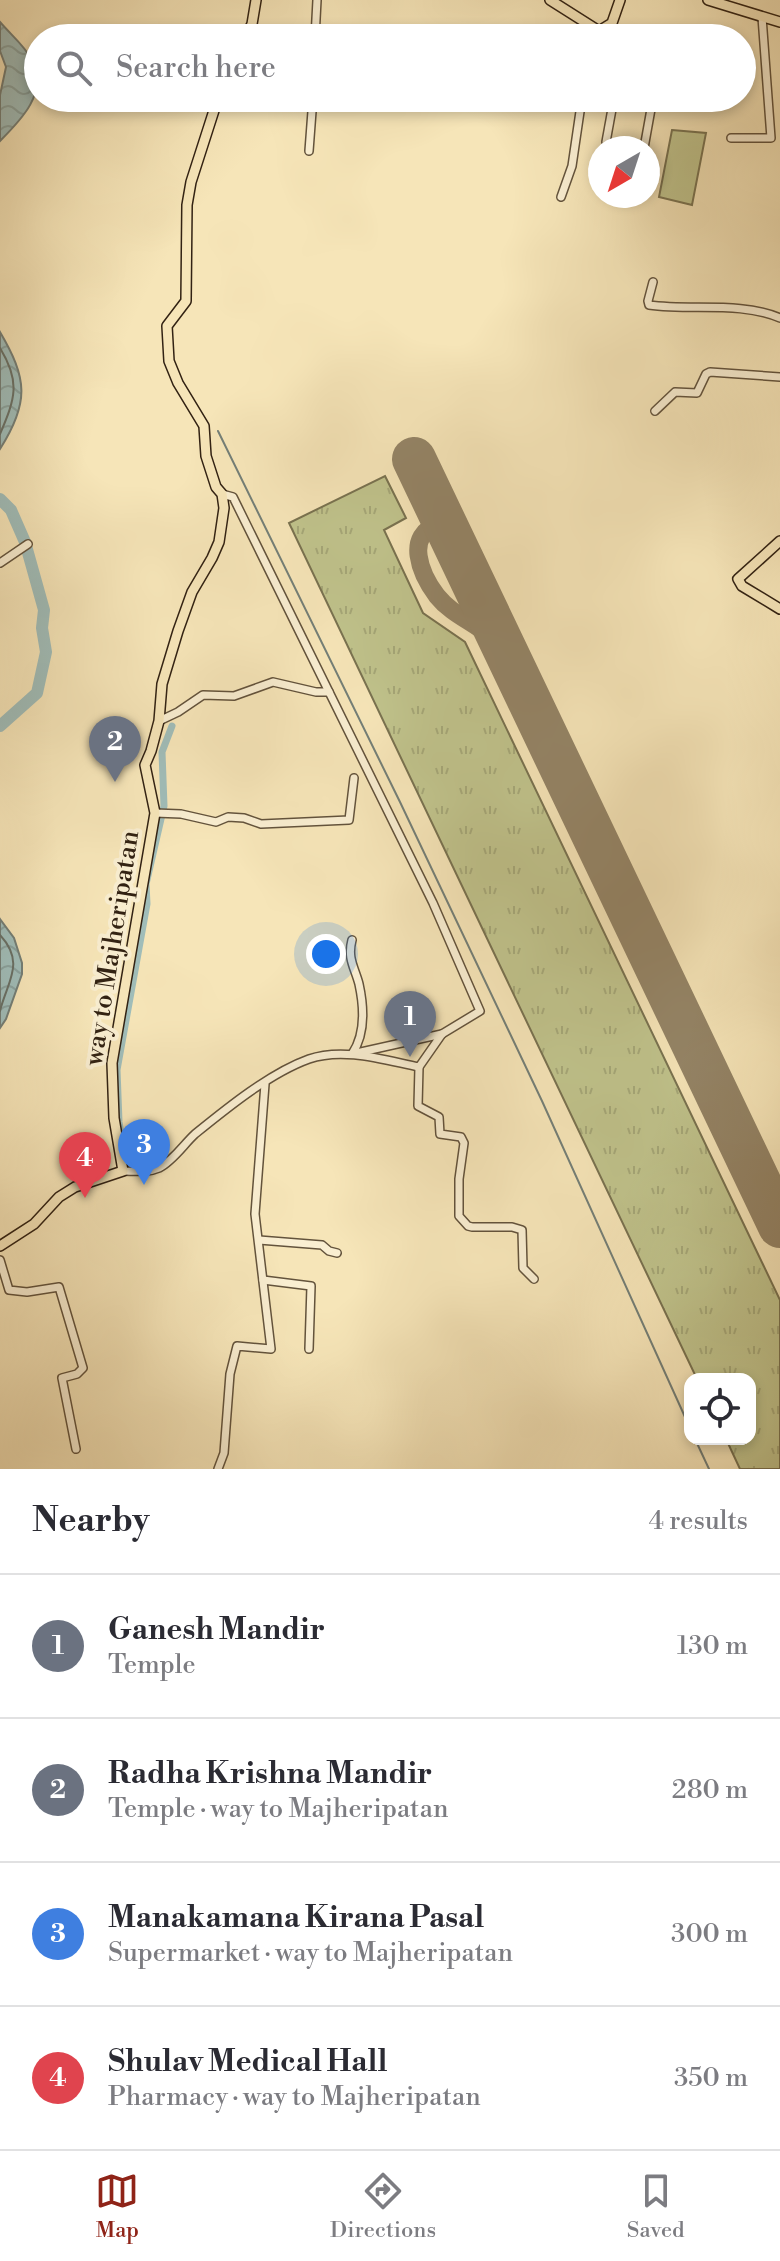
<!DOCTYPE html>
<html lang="en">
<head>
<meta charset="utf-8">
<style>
	:root { --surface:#fff; --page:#f7f7f7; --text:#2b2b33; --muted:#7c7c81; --line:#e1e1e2; --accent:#8f2418 }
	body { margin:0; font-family:"Libre Bodoni",serif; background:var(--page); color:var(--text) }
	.controls { position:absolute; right:24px; bottom:24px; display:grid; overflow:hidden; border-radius:16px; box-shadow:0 4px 12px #0003 }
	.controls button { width:72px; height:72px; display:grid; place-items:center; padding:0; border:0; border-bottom:2px solid var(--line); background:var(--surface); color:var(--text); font:40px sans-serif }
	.compass { position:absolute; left:588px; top:136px; width:72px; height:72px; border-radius:50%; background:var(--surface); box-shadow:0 4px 12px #0003; rotate:219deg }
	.you { position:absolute; left:326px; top:954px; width:28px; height:28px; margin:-20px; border:6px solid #fff; border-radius:50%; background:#1a73e8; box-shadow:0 0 0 12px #1a73e833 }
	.badge { display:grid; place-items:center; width:52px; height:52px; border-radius:50%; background:var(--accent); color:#fff; font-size:26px; font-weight:700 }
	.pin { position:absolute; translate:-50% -66px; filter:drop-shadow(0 2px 4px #0008) }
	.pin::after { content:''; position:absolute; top:42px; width:28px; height:24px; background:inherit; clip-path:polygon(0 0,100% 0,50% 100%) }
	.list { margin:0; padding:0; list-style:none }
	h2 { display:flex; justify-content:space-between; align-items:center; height:104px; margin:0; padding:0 32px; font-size:34px }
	h2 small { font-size:26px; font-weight:400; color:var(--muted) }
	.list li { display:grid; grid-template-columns:52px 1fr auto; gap:24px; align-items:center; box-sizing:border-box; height:144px; padding:0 32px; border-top:2px solid var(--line) }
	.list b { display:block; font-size:30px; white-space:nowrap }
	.list p { margin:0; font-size:26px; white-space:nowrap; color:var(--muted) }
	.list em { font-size:26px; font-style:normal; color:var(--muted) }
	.icon { flex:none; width:44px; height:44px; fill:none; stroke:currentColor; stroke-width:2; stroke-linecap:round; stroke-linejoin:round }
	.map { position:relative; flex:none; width:780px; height:1469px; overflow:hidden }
	.search { position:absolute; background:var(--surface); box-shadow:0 4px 12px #0003; left:24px; right:24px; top:24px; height:88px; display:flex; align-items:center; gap:20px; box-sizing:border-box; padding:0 28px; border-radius:44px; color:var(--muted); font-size:30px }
	.sheet { height:680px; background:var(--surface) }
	nav { display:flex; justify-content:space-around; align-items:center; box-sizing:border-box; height:112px; border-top:2px solid var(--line); background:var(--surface); font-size:22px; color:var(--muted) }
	nav a { display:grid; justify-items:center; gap:4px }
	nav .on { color:var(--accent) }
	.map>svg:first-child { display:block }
</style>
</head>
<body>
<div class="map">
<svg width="780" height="1469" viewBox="0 0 780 1469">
	<defs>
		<pattern id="grass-tufts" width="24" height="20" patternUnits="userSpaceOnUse" patternTransform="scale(2)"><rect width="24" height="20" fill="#c0c38c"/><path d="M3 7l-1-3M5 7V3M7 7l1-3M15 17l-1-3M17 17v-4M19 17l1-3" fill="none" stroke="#a5a778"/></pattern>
		<pattern id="water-waves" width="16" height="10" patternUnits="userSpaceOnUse" patternTransform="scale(2)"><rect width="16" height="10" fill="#a0bdb9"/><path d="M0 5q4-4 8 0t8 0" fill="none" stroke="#8aa29e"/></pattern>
	</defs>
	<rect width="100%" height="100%" fill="#f6e5b8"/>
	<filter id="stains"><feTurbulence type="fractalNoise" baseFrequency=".0025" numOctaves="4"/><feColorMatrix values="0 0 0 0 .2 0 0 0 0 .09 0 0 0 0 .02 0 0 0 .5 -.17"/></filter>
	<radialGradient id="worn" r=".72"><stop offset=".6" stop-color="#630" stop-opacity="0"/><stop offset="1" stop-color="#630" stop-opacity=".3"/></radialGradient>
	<path fill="url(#grass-tufts)" stroke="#797250" stroke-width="2" d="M385 476 406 518 384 530 423 613 465 642 780 1300V1469H740L726 1439H750V1379H697L289 523Z"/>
	<path fill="#c0c38c" stroke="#797250" stroke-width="2" d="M672 130 706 133 692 205 659 197Z"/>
	<g fill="url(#water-waves)" stroke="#747f77" stroke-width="2">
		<path d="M0 22C10 34 25 46 32 60 49 92 21 120 0 141V95L6 67 0 51Z"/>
		<path d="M0 332C27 378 30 402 0 449Z"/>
		<path d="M0 919 14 938 22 963V974L6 1019 0 1028Z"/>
	</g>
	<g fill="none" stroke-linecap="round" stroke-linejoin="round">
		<g stroke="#697066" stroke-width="2">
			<path d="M0 348C21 382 15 399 0 434"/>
			<path d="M0 935C26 963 7 982 0 1011"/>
		</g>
		<g stroke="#747f77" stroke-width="2">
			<path d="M218 431 400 802 542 1101 690 1428"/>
			<path d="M695 1439 709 1469"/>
		</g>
		<path stroke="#a0bdb9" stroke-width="7" d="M127 1168 119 1122 117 1070 147 904 146 884 164 806 162 752 172 726"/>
		<path stroke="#a0bdb9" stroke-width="12" d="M0 499 11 510 25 542 44 610 42 628 46 652 37 693 0 726"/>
		<path stroke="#948466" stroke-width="18" d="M471 580C464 555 477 527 440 524 403 534 421 575 437 596 458 622 488 624 508 658"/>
		<path stroke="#948466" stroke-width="44" d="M414 459 780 1226"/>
		<defs>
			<g id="minor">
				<path d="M605 29 623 38"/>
				<path d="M315 38 317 0"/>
				<path d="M731 138H771L762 17"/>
				<path d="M606 142 614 98"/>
				<path d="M644 148 653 98"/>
				<path d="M309 151 313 98"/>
				<path d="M561 197 572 166 582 98"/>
				<path d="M653 282 648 301 649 305C692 311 740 301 780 318"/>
				<path d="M655 411 675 392 697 393 706 374 710 372 780 377"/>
				<path d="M0 563 28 544"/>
				<path d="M159 721 178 712 203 695 234 696 273 682 316 692H329"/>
				<path d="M155 813 181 814 216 822 228 817 244 818 261 824 349 820 354 778"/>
				<path d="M352 940C347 959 355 968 359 984 364 1007 365 1035 352 1054L442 1034"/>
				<path d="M419 1067 418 1106 439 1117 440 1134 461 1137 464 1143 459 1179V1216L468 1226 472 1227H512L522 1230 523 1268 534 1279"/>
				<path d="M123 1171C134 1171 148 1173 159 1168 173 1161 184 1144 195 1134 227 1108 270 1073 309 1059 343 1047 384 1060 419 1067L442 1034 480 1011 433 903 233 497 222 494"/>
				<path d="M259 1240 322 1245 329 1251 337 1253"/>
				<path d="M0 1260 9 1290 27 1292 59 1287 83 1368 77 1374 62 1378 76 1449"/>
				<path d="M263 1280 311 1286 309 1349"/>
				<path d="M218 1469 224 1453 230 1374 237 1346 271 1349 255 1214 265 1084"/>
			</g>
			<g id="major">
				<path d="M550 0 599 31 612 23 620 0"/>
				<path d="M708 0 780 22"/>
				<path d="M245 38 252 24 256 0"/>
				<path d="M780 541 738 579 742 586 780 609"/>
				<path d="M0 1246 34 1224 59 1197 75 1187 123 1171 114 1118 112 1063 155 813 145 765 151 751 159 721 162 684 178 631 192 592 212 558 219 542 224 508 222 494 216 487 206 456 204 426 178 383 169 361 167 326 186 301 187 205 191 182 218 98"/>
			</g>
		</defs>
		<use href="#minor" stroke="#63533c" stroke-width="10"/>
		<use href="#major" stroke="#322213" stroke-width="12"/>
		<use href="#minor" stroke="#f9eed1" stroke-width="7"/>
		<use href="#major" stroke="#f6e5b8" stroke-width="9"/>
	</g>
	<g text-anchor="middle" stroke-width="8" stroke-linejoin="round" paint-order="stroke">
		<g font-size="26" fill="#322213" stroke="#f9eed1">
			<text transform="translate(111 948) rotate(-81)" y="9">way to Majheripatan</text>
		</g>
	</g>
	<rect width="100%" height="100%" filter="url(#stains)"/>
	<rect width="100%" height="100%" fill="url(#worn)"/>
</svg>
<div class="controls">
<button><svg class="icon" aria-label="locate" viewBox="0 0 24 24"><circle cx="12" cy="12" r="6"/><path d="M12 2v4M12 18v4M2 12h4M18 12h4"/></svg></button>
</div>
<svg class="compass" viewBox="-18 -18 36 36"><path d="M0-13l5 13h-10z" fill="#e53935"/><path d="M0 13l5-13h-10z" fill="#7c7c81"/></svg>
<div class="you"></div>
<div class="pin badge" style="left:410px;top:1057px;background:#6b7280">1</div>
<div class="pin badge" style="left:115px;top:782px;background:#6b7280">2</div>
<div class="pin badge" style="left:144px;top:1185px;background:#3f7fe0">3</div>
<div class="pin badge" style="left:85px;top:1198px;background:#e0444e">4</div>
<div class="search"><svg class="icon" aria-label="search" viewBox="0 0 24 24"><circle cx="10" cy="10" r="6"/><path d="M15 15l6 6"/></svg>Search here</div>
</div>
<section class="sheet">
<h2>Nearby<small>4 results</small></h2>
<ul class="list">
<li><span class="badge" style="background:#6b7280">1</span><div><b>Ganesh Mandir</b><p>Temple</p></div><em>130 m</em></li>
<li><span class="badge" style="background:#6b7280">2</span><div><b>Radha Krishna Mandir</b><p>Temple · way to Majheripatan</p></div><em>280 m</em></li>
<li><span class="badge" style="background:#3f7fe0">3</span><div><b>Manakamana Kirana Pasal</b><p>Supermarket · way to Majheripatan</p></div><em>300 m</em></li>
<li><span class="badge" style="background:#e0444e">4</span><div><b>Shulav Medical Hall</b><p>Pharmacy · way to Majheripatan</p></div><em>350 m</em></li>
</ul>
</section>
<nav>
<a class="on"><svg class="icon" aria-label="map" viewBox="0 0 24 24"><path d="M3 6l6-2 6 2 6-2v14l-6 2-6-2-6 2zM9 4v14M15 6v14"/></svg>Map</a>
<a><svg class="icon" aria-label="directions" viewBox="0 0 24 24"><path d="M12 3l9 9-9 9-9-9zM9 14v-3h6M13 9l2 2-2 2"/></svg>Directions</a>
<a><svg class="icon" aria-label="saved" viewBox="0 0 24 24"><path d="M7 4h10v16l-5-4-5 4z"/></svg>Saved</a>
</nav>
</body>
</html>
